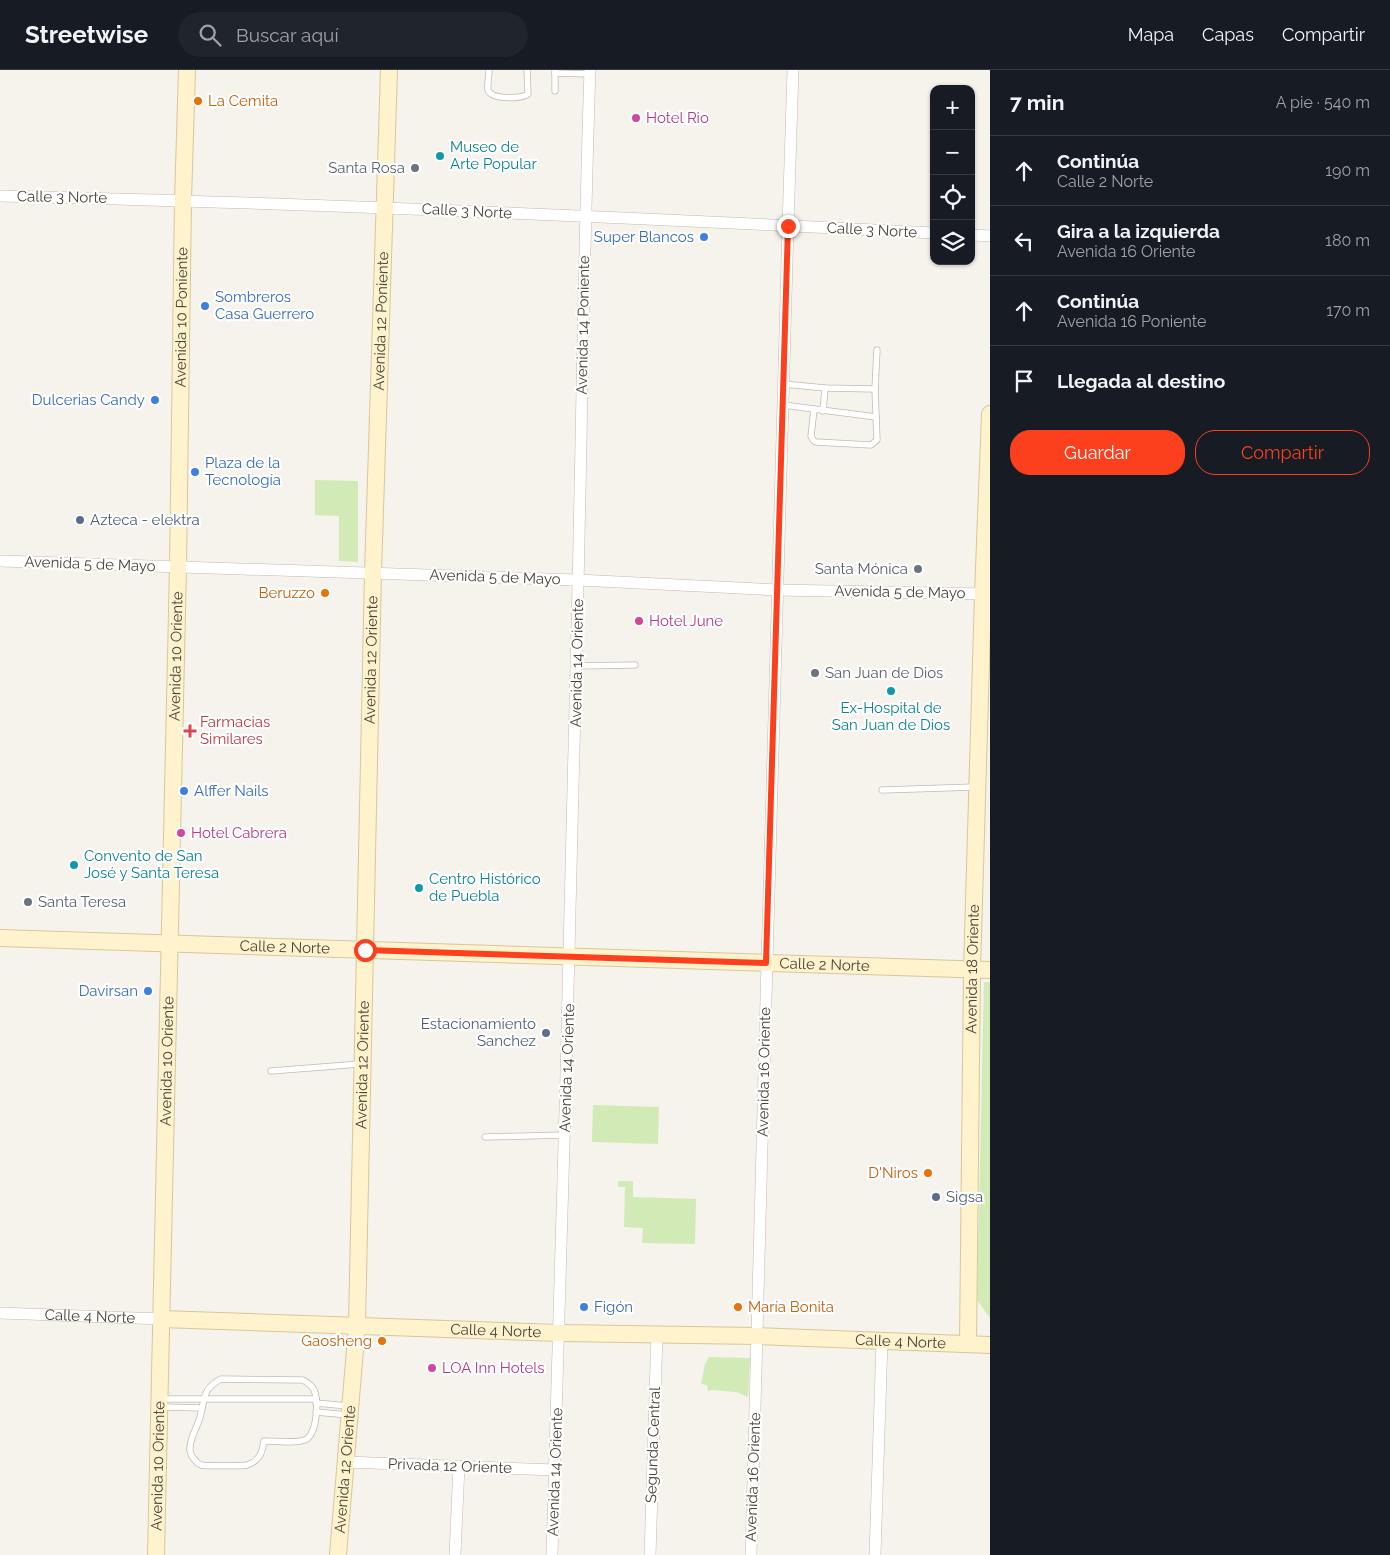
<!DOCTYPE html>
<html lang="es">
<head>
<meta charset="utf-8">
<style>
	:root { --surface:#171b24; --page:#20242c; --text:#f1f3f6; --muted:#9ea1a6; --line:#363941; --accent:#fc3f1d }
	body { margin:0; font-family:Raleway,sans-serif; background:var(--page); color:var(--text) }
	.controls { position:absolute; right:15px; top:15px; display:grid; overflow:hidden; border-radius:10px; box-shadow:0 1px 4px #0004 }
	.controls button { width:45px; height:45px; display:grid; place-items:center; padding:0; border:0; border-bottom:1px solid var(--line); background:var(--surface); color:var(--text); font:25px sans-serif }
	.stop { position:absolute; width:15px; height:15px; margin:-11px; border:4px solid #fc3f1d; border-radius:50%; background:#fff }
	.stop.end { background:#fc3f1d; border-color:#fff; box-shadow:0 1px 5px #0008 }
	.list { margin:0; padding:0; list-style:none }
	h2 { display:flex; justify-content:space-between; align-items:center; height:65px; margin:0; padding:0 20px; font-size:21px }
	h2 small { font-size:16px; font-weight:400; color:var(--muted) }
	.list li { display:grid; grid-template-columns:32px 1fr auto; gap:15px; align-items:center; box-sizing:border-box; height:70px; padding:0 20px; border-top:1px solid var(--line) }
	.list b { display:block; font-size:19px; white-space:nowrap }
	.list p { margin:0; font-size:16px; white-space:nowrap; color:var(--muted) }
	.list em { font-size:16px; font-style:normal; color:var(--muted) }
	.actions { display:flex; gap:10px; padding:15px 20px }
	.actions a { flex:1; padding:11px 0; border:1px solid var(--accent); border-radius:20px; text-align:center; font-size:18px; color:var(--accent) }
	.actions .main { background:var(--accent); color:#fff }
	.icon { flex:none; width:28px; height:28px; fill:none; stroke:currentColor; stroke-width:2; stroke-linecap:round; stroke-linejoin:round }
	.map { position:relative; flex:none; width:990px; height:1485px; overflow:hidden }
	header { display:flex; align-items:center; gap:30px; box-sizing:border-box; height:70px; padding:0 25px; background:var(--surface); border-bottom:1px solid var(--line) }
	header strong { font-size:24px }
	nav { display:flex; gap:28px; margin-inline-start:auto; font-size:18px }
	.search { width:350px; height:45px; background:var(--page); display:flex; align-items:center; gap:12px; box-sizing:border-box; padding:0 18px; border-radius:28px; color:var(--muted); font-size:19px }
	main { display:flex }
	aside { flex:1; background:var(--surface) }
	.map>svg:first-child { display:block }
</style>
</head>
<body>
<header>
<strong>Streetwise</strong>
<div class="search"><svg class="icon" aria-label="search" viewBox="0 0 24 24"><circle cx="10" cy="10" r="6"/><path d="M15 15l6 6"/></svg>Buscar aquí</div>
<nav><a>Mapa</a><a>Capas</a><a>Compartir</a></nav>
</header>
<main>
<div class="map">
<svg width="990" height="1485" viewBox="0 0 990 1485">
	<rect width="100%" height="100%" fill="#f6f3ec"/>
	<g fill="#d2eab5">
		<path d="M315 410 358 411V492L339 491V446L315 445Z"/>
		<path d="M984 912H990V1248L977 1230Z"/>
		<path d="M593 1035 659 1037 658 1074 592 1072Z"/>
		<path d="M618 1111H633V1127L696 1129 695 1174 642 1173 643 1158 624 1157 625 1117H618Z"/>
		<path d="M709 1287 750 1288 748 1327 736 1322 711 1320 708 1321 707 1315 701 1314 705 1294Z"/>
	</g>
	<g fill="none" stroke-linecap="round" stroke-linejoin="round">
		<defs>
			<g id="lane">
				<path d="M489 0C489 6 487 14 488 20 491 30 522 29 528 24L527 0"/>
				<path d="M555 0V21"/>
				<path d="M555 3 589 4"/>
				<path d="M783 314 825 318 875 319"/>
				<path d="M783 335 876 347"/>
				<path d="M814 339 811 366 813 370 816 372 871 375 877 370 875 319 877 280"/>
				<path d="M823 341 825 318"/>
				<path d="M576 596 635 595"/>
				<path d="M882 720 975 717"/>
				<path d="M271 1001 360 994"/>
				<path d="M485 1067 565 1065"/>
				<path d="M221 1309 303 1310C308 1313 312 1315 314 1320 319 1332 317 1361 307 1369 299 1374 274 1371 264 1371 263 1377 262 1385 257 1389 256 1391 250 1394 247 1395 243 1396 205 1396 201 1395 196 1393 190 1385 190 1380 189 1368 199 1355 201 1343 205 1326 204 1318 221 1309Z"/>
				<path d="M161 1329H316"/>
				<path d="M316 1333 348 1336"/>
				<path d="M162 1337 202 1338"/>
				<path d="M316 1342 348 1345"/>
			</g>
			<g id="street">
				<path d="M0 126C311 133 623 147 934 163"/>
				<path d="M971 165 990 166"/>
				<path d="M0 491 578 510 778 520 988 524"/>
				<path id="s1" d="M0 1243 162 1249"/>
				<path d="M346 1392 555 1400"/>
				<path d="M455 1485 459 1396"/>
				<path d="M552 1485C562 1162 571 838 578 515 582 343 584 172 590 0"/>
				<path d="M650 1485 657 1264"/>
				<path d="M751 1485 767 893 788 156 793 0"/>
				<path d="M875 1485 882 1270"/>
			</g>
			<g id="secondary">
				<path id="s2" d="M0 868 990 900"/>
				<path id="s3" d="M162 1249 560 1263 757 1266 990 1275"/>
				<path id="s4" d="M968 1274 972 900 983 524 990 344"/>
				<path id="s5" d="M156 1485 178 497 183 130 187 0"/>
				<path id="s6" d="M338 1485 357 1255 373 503 389 0"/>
			</g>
		</defs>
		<use href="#lane" stroke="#c2bbae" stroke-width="7"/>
		<use href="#street" stroke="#c2bbae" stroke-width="12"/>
		<use href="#secondary" stroke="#d6c79b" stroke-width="18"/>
		<use href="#lane" stroke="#fff" stroke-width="5.5"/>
		<use href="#street" stroke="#fff" stroke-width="11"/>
		<use href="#secondary" stroke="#fff3cd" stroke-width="16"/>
	</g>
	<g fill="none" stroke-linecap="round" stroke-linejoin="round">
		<path stroke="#fc3f1d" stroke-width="6" d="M365 880 766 893 788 156"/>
	</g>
	<g fill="#e8710a" stroke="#fff" stroke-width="2">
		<circle cx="198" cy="31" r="5"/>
		<circle cx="325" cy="523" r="5"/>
		<circle cx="928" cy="1103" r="5"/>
		<circle cx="738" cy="1237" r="5"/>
		<circle cx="382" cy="1271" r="5"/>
	</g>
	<g fill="#d1479c" stroke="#fff" stroke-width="2">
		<circle cx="636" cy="48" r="5"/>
		<circle cx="639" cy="551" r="5"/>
		<circle cx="181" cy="763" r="5"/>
		<circle cx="432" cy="1298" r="5"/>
	</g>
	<g fill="#0f9aa8" stroke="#fff" stroke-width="2">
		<circle cx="440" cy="86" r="5"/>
		<circle cx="891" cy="621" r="5"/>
		<circle cx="74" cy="795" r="5"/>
		<circle cx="419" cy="818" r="5"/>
	</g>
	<g fill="#6b7280" stroke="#fff" stroke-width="2">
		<circle cx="415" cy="98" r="5"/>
		<circle cx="918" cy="499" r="5"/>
		<circle cx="815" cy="603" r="5"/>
		<circle cx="28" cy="832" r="5"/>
	</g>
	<g fill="#3f7fe0" stroke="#fff" stroke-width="2">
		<circle cx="704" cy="167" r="5"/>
		<circle cx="205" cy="236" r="5"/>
		<circle cx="155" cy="330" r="5"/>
		<circle cx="195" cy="402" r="5"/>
		<circle cx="184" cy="721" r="5"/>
		<circle cx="148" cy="921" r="5"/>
		<circle cx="584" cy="1237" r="5"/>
	</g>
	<g fill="#5c6f8a" stroke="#fff" stroke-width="2">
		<circle cx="80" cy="450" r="5"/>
		<circle cx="546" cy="963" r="5"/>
		<circle cx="936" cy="1127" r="5"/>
	</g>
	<path fill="#e0444e" stroke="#fff" stroke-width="2" d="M187.5 653.5h5v5h5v5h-5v5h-5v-5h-5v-5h5z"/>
	<g text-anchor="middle" stroke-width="4.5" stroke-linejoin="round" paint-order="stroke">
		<g font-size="15" fill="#c56008" stroke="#fff" text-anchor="end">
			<text x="208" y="36" text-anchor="start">La Cemita</text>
			<text x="315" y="528">Beruzzo</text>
			<text x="918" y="1108">D'Niros</text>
			<text x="748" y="1242" text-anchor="start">María Bonita</text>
			<text x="372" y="1276">Gaosheng</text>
		</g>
		<g font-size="15" fill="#b23c85" stroke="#fff" text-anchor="start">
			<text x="646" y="53">Hotel Rio</text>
			<text x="649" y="556">Hotel June</text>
			<text x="191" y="768">Hotel Cabrera</text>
			<text x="442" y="1303">LOA Inn Hotels</text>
		</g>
		<g font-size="15" fill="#0d838f" stroke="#fff" text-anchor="start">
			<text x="450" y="82">Museo de<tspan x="450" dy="17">Arte Popular</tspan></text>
			<text x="891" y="643" text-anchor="middle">Ex-Hospital de<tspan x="891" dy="17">San Juan de Dios</tspan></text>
			<text x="84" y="791">Convento de San<tspan x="84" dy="17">José y Santa Teresa</tspan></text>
			<text x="429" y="814">Centro Histórico<tspan x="429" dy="17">de Puebla</tspan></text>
		</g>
		<g font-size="15" fill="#5b616d" stroke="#fff" text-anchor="end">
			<text x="405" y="103">Santa Rosa</text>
			<text x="908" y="504">Santa Mónica</text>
			<text x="825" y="608" text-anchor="start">San Juan de Dios</text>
			<text x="38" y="837" text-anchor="start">Santa Teresa</text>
		</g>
		<g font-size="15" fill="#4b4439" stroke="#fff">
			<text transform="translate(62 127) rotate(1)" y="5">Calle 3 Norte</text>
			<text transform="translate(467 141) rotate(3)" y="5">Calle 3 Norte</text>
			<text transform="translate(872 160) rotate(3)" y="5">Calle 3 Norte</text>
			<text dy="5" stroke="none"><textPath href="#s5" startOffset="1238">Avenida 10 Poniente</textPath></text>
			<text dy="5" stroke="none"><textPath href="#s6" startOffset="1235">Avenida 12 Poniente</textPath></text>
			<text transform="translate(583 255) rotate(-89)" y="5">Avenida 14 Poniente</text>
			<text transform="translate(90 494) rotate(2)" y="5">Avenida 5 de Mayo</text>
			<text transform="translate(495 507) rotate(2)" y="5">Avenida 5 de Mayo</text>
			<text transform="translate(900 522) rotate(1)" y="5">Avenida 5 de Mayo</text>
			<text dy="5" stroke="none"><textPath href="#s5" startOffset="899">Avenida 10 Oriente</textPath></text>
			<text dy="5" stroke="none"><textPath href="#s6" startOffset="896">Avenida 12 Oriente</textPath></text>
			<text transform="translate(577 593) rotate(-89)" y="5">Avenida 14 Oriente</text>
			<text dy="5" stroke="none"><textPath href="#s2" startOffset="285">Calle 2 Norte</textPath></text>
			<text dy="5" stroke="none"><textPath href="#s2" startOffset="825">Calle 2 Norte</textPath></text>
			<text dy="5" stroke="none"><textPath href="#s4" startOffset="375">Avenida 18 Oriente</textPath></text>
			<text dy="5" stroke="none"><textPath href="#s5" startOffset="494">Avenida 10 Oriente</textPath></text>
			<text dy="5" stroke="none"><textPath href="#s6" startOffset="491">Avenida 12 Oriente</textPath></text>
			<text transform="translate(567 998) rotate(-88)" y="5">Avenida 14 Oriente</text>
			<text transform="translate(764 1002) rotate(-89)" y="5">Avenida 16 Oriente</text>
			<text dy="5" stroke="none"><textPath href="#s1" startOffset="90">Calle 4 Norte</textPath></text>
			<text dy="5" stroke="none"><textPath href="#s3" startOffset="334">Calle 4 Norte</textPath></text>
			<text dy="5" stroke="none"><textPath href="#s3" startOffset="739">Calle 4 Norte</textPath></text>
			<text transform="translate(653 1375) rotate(-88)" y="5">Segunda Central</text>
			<text dy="5" stroke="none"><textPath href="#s5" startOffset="89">Avenida 10 Oriente</textPath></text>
			<text transform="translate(450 1396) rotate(2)" y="5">Privada 12 Oriente</text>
			<text dy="5" stroke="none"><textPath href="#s6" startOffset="86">Avenida 12 Oriente</textPath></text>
			<text transform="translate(555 1402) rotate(-88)" y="5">Avenida 14 Oriente</text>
			<text transform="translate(753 1407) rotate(-88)" y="5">Avenida 16 Oriente</text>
		</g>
		<g font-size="15" fill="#366cbe" stroke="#fff" text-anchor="start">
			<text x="694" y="172" text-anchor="end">Super Blancos</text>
			<text x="215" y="232">Sombreros<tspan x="215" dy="17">Casa Guerrero</tspan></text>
			<text x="145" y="335" text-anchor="end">Dulcerias Candy</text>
			<text x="205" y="398">Plaza de la<tspan x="205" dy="17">Tecnología</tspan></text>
			<text x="194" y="726">Alffer Nails</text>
			<text x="138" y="926" text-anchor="end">Davirsan</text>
			<text x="594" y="1242">Figón</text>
		</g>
		<g font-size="15" fill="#4e5e75" stroke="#fff" text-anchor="start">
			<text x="90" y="455">Azteca - elektra</text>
			<text x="536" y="959" text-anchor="end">Estacionamiento<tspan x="536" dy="17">Sanchez</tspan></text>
			<text x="946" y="1132">Sigsa</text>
		</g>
		<g font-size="15" fill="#be3a42" stroke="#fff" text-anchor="start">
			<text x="200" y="657">Farmacias<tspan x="200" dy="17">Similares</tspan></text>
		</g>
	</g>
</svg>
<div class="controls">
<button>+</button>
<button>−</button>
<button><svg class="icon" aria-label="locate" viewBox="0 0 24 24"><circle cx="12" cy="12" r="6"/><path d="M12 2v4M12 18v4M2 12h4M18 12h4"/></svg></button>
<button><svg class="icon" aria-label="layers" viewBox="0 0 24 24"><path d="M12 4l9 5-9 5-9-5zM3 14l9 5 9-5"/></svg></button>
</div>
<div class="stop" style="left:365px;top:880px"></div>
<div class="stop end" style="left:788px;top:156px"></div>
</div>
<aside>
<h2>7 min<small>A pie · 540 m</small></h2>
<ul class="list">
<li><svg class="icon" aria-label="ahead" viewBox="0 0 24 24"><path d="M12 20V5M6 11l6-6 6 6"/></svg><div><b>Continúa</b><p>Calle 2 Norte</p></div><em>190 m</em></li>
<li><svg class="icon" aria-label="left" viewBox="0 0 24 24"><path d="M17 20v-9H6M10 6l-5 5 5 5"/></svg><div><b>Gira a la izquierda</b><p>Avenida 16 Oriente</p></div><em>180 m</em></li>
<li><svg class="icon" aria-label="ahead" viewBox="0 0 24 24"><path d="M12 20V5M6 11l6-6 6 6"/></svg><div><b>Continúa</b><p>Avenida 16 Poniente</p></div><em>170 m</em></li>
<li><svg class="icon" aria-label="arrive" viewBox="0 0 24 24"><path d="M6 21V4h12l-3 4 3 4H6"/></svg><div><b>Llegada al destino</b></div></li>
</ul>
<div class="actions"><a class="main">Guardar</a><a>Compartir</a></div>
</aside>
</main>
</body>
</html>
